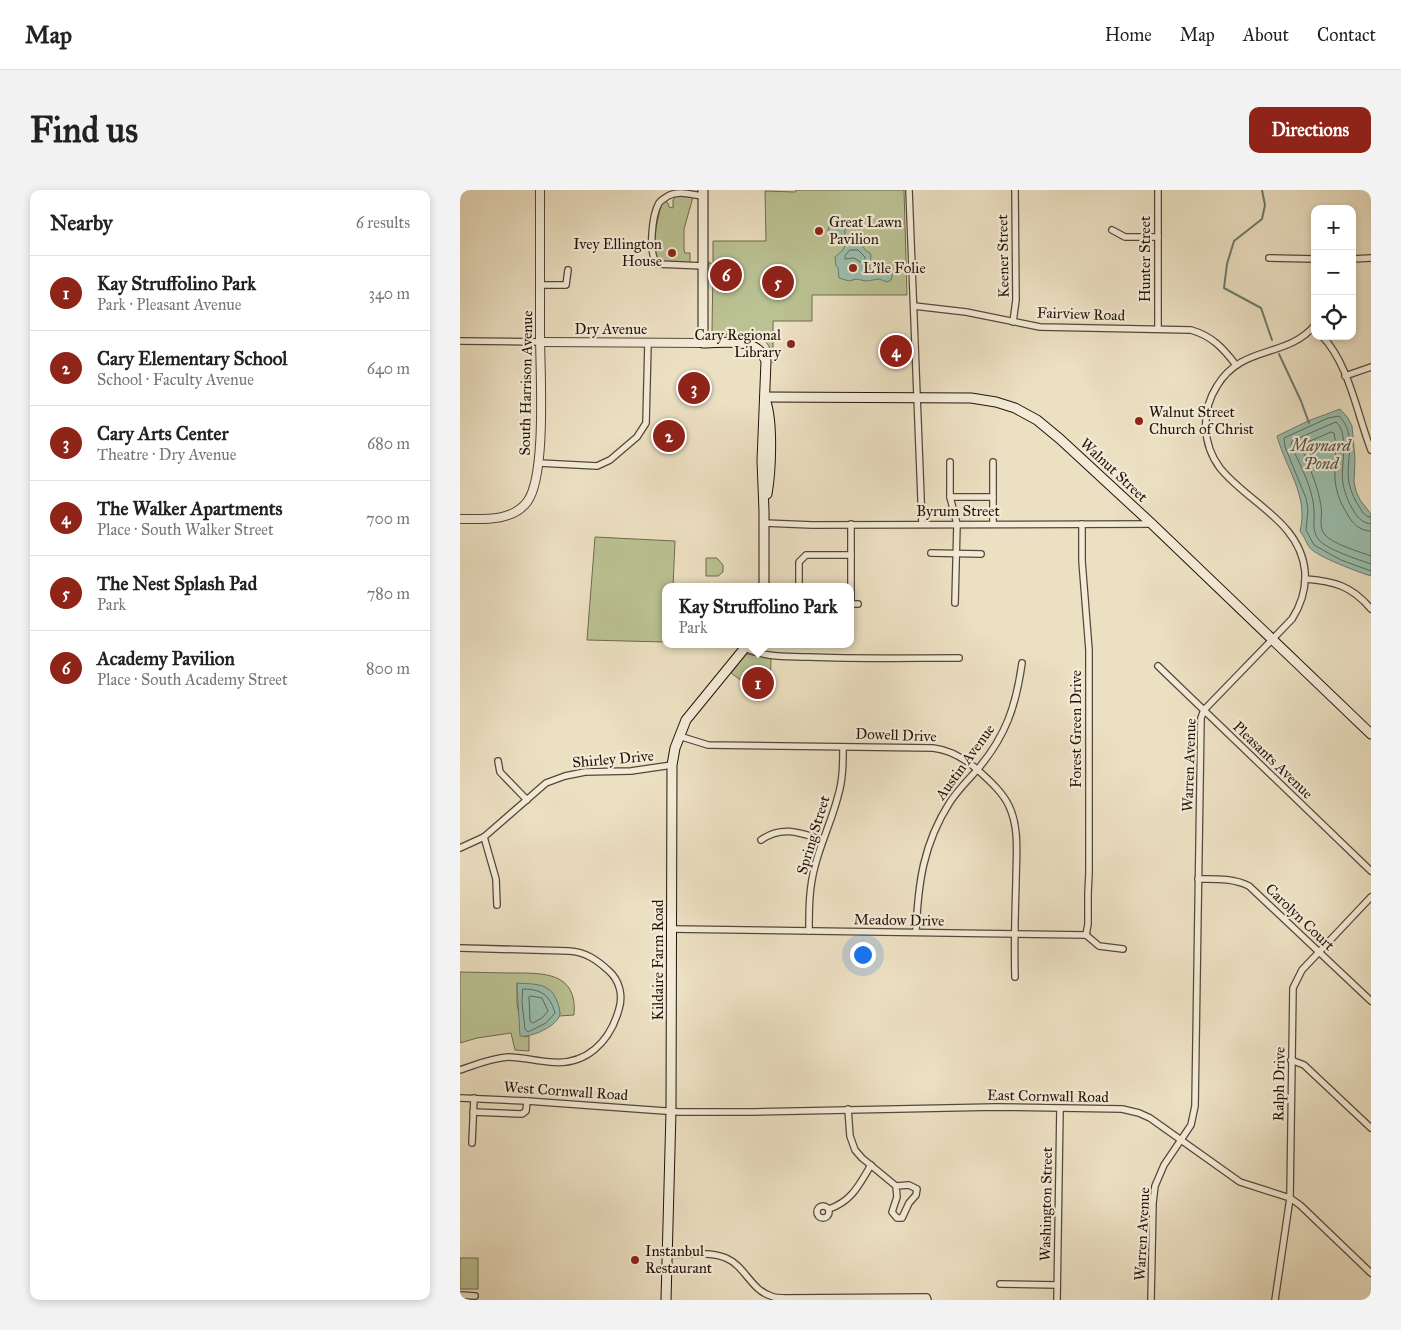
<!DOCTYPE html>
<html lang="en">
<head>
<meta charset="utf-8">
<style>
	:root { --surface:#fff; --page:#f2f2f2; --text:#222; --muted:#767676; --line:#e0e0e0; --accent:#8f2418 }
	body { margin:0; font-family:"IM FELL Great Primer",serif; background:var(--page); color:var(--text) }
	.controls { position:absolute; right:15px; top:15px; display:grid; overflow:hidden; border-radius:10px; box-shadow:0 2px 8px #0003 }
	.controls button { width:45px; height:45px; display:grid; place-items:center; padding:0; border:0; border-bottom:1px solid var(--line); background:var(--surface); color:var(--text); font:25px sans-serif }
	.you { position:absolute; left:402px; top:764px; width:18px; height:18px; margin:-12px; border:4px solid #fff; border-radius:50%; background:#1a73e8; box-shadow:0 0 0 8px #1a73e833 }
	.badge { display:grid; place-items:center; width:32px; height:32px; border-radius:50%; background:var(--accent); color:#fff; font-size:16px; font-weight:700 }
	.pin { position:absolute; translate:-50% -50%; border:2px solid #fff; box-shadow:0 1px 5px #0006 }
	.popup { position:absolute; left:202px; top:393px; width:192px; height:65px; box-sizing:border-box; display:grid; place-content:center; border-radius:10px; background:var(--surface); filter:drop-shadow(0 1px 4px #0005); font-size:16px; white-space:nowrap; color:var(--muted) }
	.popup b { font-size:19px; color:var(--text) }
	.popup::after { content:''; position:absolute; left:50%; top:100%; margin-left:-10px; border:10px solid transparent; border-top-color:var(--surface) }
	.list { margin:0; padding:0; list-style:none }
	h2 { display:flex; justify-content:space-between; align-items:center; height:65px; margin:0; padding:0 20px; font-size:21px }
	h2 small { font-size:16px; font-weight:400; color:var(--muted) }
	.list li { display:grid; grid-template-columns:32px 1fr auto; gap:15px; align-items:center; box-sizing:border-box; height:75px; padding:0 20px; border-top:1px solid var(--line) }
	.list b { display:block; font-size:19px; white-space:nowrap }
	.list p { margin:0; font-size:16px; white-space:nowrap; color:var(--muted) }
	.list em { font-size:16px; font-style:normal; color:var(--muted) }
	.icon { flex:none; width:28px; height:28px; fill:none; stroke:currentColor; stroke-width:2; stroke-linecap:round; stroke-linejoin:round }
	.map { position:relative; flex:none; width:911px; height:1110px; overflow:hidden; border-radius:10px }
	header { display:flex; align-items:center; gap:30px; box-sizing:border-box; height:70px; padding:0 25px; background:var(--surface); border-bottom:1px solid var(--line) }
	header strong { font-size:24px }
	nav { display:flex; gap:28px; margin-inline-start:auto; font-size:18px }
	.intro { display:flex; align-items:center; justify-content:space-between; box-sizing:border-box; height:120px; padding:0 30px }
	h1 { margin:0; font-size:35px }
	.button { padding:12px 22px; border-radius:10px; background:var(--accent); color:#fff; font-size:18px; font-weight:700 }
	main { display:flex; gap:30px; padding:0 30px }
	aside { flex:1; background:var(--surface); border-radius:10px; box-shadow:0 2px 8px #0003 }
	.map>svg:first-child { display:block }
</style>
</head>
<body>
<header>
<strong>Map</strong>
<nav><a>Home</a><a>Map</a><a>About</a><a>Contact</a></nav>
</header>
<div class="intro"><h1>Find us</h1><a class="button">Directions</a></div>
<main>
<aside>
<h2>Nearby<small>6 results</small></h2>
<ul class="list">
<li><span class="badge">1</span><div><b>Kay Struffolino Park</b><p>Park · Pleasant Avenue</p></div><em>340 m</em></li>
<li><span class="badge">2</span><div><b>Cary Elementary School</b><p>School · Faculty Avenue</p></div><em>640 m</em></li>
<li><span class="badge">3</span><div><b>Cary Arts Center</b><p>Theatre · Dry Avenue</p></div><em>680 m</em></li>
<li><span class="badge">4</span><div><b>The Walker Apartments</b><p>Place · South Walker Street</p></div><em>700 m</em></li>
<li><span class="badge">5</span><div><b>The Nest Splash Pad</b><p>Park</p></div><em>780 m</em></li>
<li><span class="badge">6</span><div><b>Academy Pavilion</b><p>Place · South Academy Street</p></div><em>800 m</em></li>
</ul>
</aside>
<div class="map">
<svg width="911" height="1110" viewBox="0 0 911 1110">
	<rect width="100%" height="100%" fill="#ece0c2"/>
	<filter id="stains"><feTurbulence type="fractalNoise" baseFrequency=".004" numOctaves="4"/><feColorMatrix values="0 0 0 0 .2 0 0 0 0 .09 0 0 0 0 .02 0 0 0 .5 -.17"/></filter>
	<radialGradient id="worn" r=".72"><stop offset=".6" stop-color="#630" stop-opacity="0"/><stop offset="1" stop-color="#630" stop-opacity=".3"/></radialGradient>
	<g fill="#bac192" stroke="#6e6a4e">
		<path d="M336 0H444L447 105H352V131H313V173C310 128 269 153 252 141L253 77 250 80H247L249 72 253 75V51H306L305 1 335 2Z"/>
		<path d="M217 5 233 7 224 39V60L225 63H230V74L197 72C192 48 196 38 201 15L205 11 208 13 209 17 213 18V10Z"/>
		<path d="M135 347 215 351 213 397H206L205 452 127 450Z"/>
		<path d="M246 368H257L263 375V382L258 386H246Z"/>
		<path d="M286 464 311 468 310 506 300 504 271 483Z"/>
		<path d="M0 782C17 782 33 783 50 783 82 783 118 781 114 825L99 826 100 822 57 793V814L64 847 69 846V861L55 860 51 843 17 848 0 853Z"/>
		<rect x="0" y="1068" width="18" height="31"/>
	</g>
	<g fill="#9abeae" stroke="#6a7a6d">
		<path d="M375 31H381L385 35V46L392 55 400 53 406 61 410 63 411 66 409 79C417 86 424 79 433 83L431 90 427 92 419 89 406 91 396 89 389 91 379 88 378 78 376 76 375 67 382 61 385 56 378 51V49L370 46 368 41 370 33Z"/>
		<path d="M880 219 888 228 892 236 895 269 894 292 896 301 900 310 911 324V386C898 382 858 367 850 358 846 353 845 347 840 341 849 306 826 279 817 246L848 231Z"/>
		<path d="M57 793C67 794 81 793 88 799 92 801 94 805 96 809 98 813 100 819 100 824 98 836 71 848 60 846Z"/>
	</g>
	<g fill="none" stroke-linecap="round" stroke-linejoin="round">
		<g stroke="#5e695c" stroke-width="1">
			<path d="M390 60H398L405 67V72L402 73 394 68 385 69V66Z"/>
			<path d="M911 327C905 327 903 323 900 318 895 311 891 302 889 293 885 271 898 245 879 226L868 228 824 248 825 257 846 308 848 320 846 340 854 355 881 370 911 381"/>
			<path d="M911 334C903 333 899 329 895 323 889 314 885 304 883 294 880 278 890 244 876 232L871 234 832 251 831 255C840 275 853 298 854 320 855 332 851 340 859 350 866 359 899 370 911 374"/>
			<path d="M911 341C901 341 894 335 889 327 880 313 874 298 875 282 875 269 877 257 874 243L871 242 841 255V257C849 276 858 296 861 316 863 325 858 338 865 345 873 354 900 362 911 366"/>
			<path d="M63 799C81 799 90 805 95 823L86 833 68 842 65 839 62 813Z"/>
			<path d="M71 806 82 808 88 821 82 828 73 833 70 831 69 807Z"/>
		</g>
		<g stroke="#6a7a6d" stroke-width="2">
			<path d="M802 0 805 15 802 29 774 51 767 74 764 98 801 118 812 150"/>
			<path d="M819 164 841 211 849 233"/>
		</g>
		<defs>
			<g id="minor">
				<path d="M449 0 462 334"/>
				<path d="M698 0V138"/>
				<path d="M243 6C232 5 219 0 208 6 205 8 201 10 199 13 192 25 188 63 197 74L244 76"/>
				<path d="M652 40 665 47H698"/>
				<path d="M809 68 855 69"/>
				<path d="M892 69 911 68"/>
				<path d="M80 95H106L108 80"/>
				<path d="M454 116 506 122 580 137 731 140C752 146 763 158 776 175"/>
				<path d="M553 132 556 110 555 0"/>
				<path d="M862 146C889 174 897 224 911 260"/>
				<path d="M0 151 81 152"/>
				<path d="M885 186 911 177"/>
				<path d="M490 272V307L497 334 495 413"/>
				<path d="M533 272V334"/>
				<path d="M79 273 137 276 150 270 177 247 186 233 188 153"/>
				<path d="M490 307H533"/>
				<path d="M304 333 352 335 692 334"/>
				<path d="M391 334V414"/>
				<path d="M622 334V371L629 460V683L628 703V734L626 745"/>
				<path d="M471 363 521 364"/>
				<path d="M845 389C874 391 892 396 911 419"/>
				<path d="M339 397V372L346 365H391"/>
				<path d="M390 414H398"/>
				<path d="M285 458C306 468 327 466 349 467 399 469 449 468 499 468"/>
				<path d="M698 476 911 681"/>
				<path d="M219 546 248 555 473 558C491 560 507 570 520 582 531 592 543 603 549 616 560 639 556 667 556 692 555 723 554 755 555 787"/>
				<path d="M38 571 40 582 67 610"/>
				<path d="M24 647 36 689 37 715"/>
				<path d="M301 650C322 635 341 643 363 650"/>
				<path d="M0 658 24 647 86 593 105 586 125 582 171 581 212 575"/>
				<path d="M738 689C756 689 773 688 789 696L911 811"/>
				<path d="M211 739 626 745 639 756 663 759"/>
				<path d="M349 741C349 719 349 698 355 676 361 652 372 630 378 606 383 590 383 573 383 557"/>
				<path d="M456 742C458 694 463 654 490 612 498 600 508 590 517 580 546 546 556 516 562 473"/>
				<path d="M0 758 109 761C126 762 137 770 149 781 160 791 163 806 159 819 150 852 126 876 90 872 76 871 62 867 48 867 31 868 15 875 0 880"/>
				<path d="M831 870 844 875 911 938"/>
				<path d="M0 908 67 911 219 922H294L536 917 662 919 679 923 690 928 780 992 830 1008 840 1015 911 1083"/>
				<path d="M388 919 390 946 395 960 402 968 436 996 449 995 457 999 456 1005 449 1013 442 1028H437L432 1022 437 1007 436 996"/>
				<path d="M13 922 62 924 66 921 67 911"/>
				<path d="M12 953 14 908"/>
				<circle cx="363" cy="1022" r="6"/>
				<path d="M369 1019C392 1011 399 995 411 975"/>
				<path d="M207 1064C226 1065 249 1061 266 1068 285 1076 291 1100 311 1106 315 1108 321 1108 326 1108L467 1107 468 1110"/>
				<path d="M540 1094 597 1095"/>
				<path d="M0 1105 15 1106"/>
				<path d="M597 1110 600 919"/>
				<path d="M691 1110 693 1013 695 996 704 975 731 935 735 916 741 528 744 520 832 429C841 415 846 399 845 382 841 332 788 313 760 278 742 254 741 221 757 196 782 154 827 169 855 135"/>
				<path d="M815 1110 830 1008 833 798 842 780 911 707"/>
			</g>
			<g id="tertiary">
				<path d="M81 152 243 153"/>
				<path d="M0 329C22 329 52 332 67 312 87 286 80 180 80 144 80 96 80 48 80 0"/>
			</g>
			<g id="secondary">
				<path d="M243 0V153C264 153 297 146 306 171L302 271 304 321V397"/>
				<path d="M305 207 511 208 536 212 555 218 577 230 600 249 692 334 911 544"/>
				<path d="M306 212C313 234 311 281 307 304"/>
				<path d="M206 1110 211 921 212 575 215 558 226 530 288 454"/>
			</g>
		</defs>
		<use href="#minor" stroke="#544739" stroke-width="8"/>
		<use href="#tertiary" stroke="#544739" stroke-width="10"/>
		<use href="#secondary" stroke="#22140b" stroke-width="11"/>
		<use href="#minor" stroke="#f3ebd7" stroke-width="5.5"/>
		<use href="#tertiary" stroke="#f3ebd7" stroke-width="8"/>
		<use href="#secondary" stroke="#f3ebd7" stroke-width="9"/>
	</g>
	<g fill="#8f2418" stroke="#f3ebd7" stroke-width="2">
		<circle cx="359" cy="41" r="5"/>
		<circle cx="212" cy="63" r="5"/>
		<circle cx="393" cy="78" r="5"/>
		<circle cx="331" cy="154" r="5"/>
		<circle cx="679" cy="231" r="5"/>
		<circle cx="175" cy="1070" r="5"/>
	</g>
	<g text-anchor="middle" stroke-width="4.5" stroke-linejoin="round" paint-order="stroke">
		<g font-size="15" fill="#22140b" stroke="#f3ebd7" text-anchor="start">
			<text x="369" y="37">Great Lawn<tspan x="369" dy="17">Pavilion</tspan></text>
			<text x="202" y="59" text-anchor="end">Ivey Ellington<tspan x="202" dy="17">House</tspan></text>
			<text x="403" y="83">L'île Folie</text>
			<text x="321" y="150" text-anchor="end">Cary Regional<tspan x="321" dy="17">Library</tspan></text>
			<text x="689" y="227">Walnut Street<tspan x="689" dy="17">Church of Christ</tspan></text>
			<text x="185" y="1066">Instanbul<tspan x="185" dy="17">Restaurant</tspan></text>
		</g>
		<g font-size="15" fill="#22140b" stroke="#f3ebd7">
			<text transform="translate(543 66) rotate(-91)" y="5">Keener Street</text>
			<text transform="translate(685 69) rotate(-90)" y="5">Hunter Street</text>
			<text transform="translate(621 124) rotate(2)" y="5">Fairview Road</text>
			<text x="151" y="144">Dry Avenue</text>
			<text transform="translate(66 193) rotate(-89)" y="5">South Harrison Avenue</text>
			<text transform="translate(654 280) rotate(43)" y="5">Walnut Street</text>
			<text x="498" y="326">Byrum Street</text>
			<text transform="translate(616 539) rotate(-90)" y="5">Forest Green Drive</text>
			<text transform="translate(436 545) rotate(2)" y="5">Dowell Drive</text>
			<text transform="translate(153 569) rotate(-5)" y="5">Shirley Drive</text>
			<text transform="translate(813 570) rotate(44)" y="5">Pleasants Avenue</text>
			<text transform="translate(505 572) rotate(-54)" y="5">Austin Avenue</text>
			<text transform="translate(729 575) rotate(-88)" y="5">Warren Avenue</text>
			<text transform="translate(353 645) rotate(-73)" y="5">Spring Street</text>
			<text transform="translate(840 727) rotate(44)" y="5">Carolyn Court</text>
			<text transform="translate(439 730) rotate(1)" y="5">Meadow Drive</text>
			<text transform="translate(198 770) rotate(-90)" y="5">Kildaire Farm Road</text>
			<text transform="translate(819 894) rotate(-89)" y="5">Ralph Drive</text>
			<text transform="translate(106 901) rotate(4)" y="5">West Cornwall Road</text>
			<text transform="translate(588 906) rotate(1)" y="5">East Cornwall Road</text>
			<text transform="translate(586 1014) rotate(-89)" y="5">Washington Street</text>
			<text transform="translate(682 1044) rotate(-87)" y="5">Warren Avenue</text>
		</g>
		<g font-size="16" font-style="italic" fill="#4c5044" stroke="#f3ebd7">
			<text x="861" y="261">Maynard<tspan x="861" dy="18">Pond</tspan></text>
		</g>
	</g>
	<rect width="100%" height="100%" filter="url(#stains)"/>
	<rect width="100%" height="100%" fill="url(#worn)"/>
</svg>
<div class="controls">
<button>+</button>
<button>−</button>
<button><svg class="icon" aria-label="locate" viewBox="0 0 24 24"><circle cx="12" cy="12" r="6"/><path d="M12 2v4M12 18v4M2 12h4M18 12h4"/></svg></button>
</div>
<div class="you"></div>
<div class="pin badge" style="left:298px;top:493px">1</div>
<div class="popup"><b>Kay Struffolino Park</b>Park</div>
<div class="pin badge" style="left:209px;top:246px">2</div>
<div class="pin badge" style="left:234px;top:198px">3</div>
<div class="pin badge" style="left:436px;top:161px">4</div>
<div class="pin badge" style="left:318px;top:92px">5</div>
<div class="pin badge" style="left:266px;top:85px">6</div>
</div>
</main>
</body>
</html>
